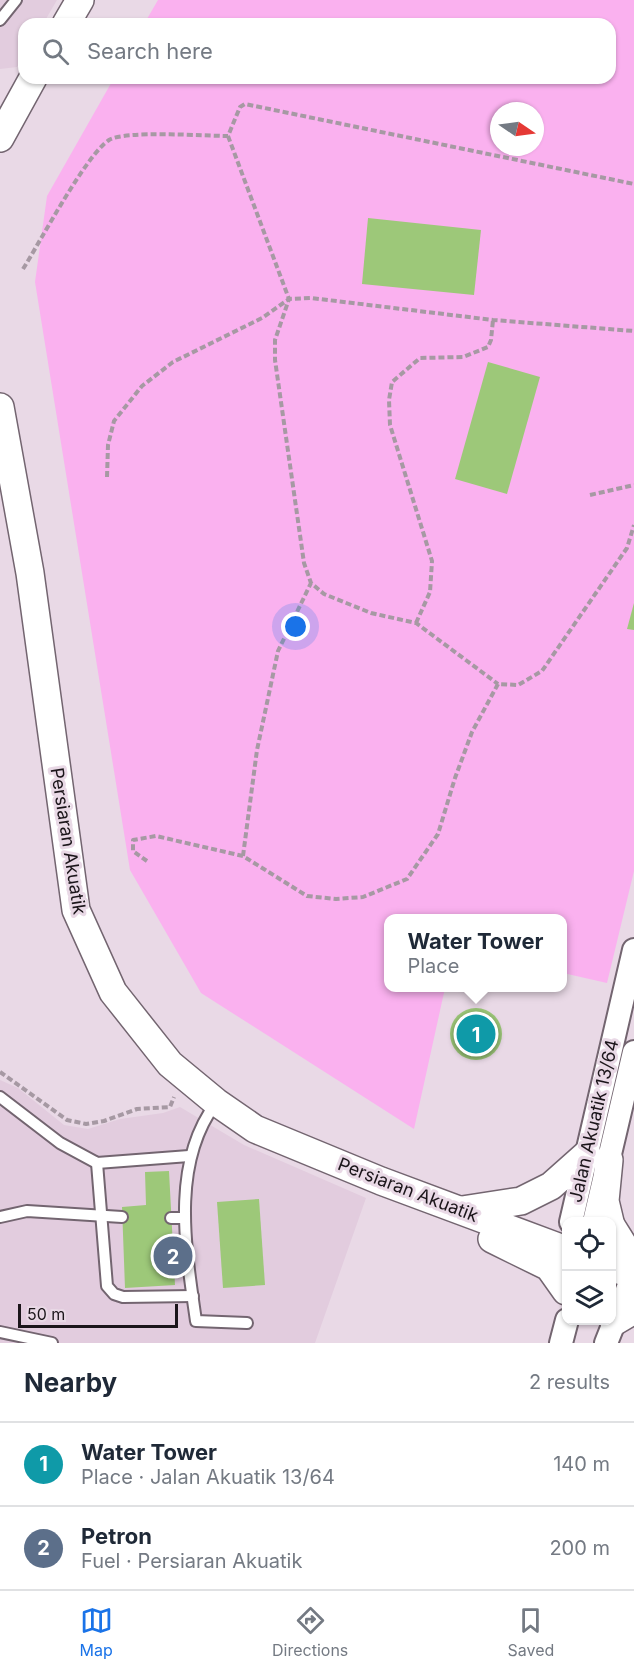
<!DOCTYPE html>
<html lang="en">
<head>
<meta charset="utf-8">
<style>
	:root { --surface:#fff; --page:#f2f2f3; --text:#1f2937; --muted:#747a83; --line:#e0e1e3; --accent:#1a73e8 }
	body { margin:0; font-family:Inter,sans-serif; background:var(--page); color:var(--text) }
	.controls { position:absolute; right:18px; bottom:18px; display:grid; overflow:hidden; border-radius:12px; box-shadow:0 2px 4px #0004 }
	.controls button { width:54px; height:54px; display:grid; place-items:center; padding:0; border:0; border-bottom:2px solid var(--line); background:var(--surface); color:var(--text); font:30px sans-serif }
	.compass { position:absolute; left:490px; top:102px; width:54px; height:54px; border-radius:50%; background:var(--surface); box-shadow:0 2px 4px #0004; rotate:103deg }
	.scale { position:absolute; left:18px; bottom:15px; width:160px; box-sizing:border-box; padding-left:6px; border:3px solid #1b151a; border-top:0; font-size:16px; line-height:21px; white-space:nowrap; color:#1b151a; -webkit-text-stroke:4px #e9d9e6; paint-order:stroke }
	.you { position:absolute; left:296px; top:627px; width:21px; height:21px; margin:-15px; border:4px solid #fff; border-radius:50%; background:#1a73e8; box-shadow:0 0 0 9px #1a73e833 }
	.badge { display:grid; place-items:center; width:39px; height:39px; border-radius:50%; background:var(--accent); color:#fff; font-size:20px; font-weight:700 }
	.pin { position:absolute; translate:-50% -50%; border:3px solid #fff; box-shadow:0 2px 6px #0006 }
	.popup { position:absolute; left:384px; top:914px; width:183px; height:78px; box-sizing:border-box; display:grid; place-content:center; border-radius:12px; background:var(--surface); filter:drop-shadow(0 2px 4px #0005); font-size:20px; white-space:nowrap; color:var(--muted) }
	.popup b { font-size:22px; color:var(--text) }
	.popup::after { content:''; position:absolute; left:50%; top:100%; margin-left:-12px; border:12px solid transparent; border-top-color:var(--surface) }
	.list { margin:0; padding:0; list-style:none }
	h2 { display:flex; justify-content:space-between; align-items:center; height:78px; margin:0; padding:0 24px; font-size:26px }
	h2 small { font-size:20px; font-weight:400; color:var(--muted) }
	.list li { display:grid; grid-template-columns:39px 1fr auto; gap:18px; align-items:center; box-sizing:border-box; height:84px; padding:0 24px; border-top:2px solid var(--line) }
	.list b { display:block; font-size:22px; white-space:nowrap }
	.list p { margin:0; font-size:20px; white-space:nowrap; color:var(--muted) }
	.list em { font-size:20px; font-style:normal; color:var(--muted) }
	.icon { flex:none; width:33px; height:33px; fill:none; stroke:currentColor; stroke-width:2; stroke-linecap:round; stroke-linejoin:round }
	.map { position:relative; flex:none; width:634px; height:1343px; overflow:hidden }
	.search { position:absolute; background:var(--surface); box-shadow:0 2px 4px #0004; left:18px; right:18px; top:18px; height:66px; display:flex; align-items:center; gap:15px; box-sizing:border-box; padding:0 21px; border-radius:18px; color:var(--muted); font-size:22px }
	.sheet { height:246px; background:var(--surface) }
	nav { display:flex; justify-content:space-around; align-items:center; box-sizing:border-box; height:84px; border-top:2px solid var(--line); background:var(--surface); font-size:16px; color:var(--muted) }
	nav a { display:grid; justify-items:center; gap:3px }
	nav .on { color:var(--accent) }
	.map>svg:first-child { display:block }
</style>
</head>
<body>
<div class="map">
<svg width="634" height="1343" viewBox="0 0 634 1343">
	<rect width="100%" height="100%" fill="#e9d9e6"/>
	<g fill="#e2ccde">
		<path d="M0 0H57L43 24H24V55L17 67 0 69Z"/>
		<path d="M0 1080 18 1088 64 1125 88 1129 120 1119 163 1113 180 1107 244 1145 366 1198 315 1343H0Z"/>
	</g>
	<path fill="#fab1ef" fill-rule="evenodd" d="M158 0H634V871L607 983 563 973V918H389V988H445L414 1129 201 993 130 870 35 282 47 196 114 78H610V24H144ZM499 111H535V147H499Z"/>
	<g fill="#9dc879">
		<path d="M368 218 481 230 474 295 362 284Z"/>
		<path d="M488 362 540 377 507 494 455 479Z"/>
		<path d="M634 603V630L627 629Z"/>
		<circle cx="476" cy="1034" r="26"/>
		<path d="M169 1171 175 1285 125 1288 122 1207 146 1205 145 1172Z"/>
		<path d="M259 1199 265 1285 223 1288 217 1202Z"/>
	</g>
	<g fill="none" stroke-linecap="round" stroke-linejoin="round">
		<defs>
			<g id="service">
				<path d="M0 20 16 0"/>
				<path d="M0 1097 60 1143 97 1163 189 1156"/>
				<path d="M216 1103C170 1164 186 1250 196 1321L247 1323"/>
				<path d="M97 1163 107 1286 114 1294 123 1297 193 1296"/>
				<path d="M0 1217 27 1211 122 1217"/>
				<path d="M171 1218H185"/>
				<path d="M0 1332 52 1343"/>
			</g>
			<g id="minor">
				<path d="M571 1222 634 950"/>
				<path d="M594 1222 634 1052"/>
				<path d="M561 1343 567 1320"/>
				<path d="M606 1343 633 1275"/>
			</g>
			<g id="tertiary">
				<path d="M66 24 80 0"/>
				<path d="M0 138 33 78"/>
				<path d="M0 407 30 573 76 910 113 992 170 1064 216 1102 255 1129 381 1181 566 1250"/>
				<path d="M609 1160 605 1201 610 1222"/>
				<path d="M462 1210 521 1201 551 1186 587 1154"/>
				<path d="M612 1227 634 1262"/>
				<path d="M492 1239 549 1267 566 1291"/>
				<path d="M612 1267 634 1276"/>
				<path d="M614 1322 634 1310"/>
			</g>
		</defs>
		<use href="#service" stroke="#736570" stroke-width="14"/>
		<use href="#minor" stroke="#736570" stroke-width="26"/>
		<use href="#tertiary" stroke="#736570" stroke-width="30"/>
		<g stroke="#a699a3" stroke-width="4" stroke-dasharray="6 3" stroke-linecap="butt">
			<path d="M228 136 289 299 275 340V360L304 563 311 583 324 594 371 613 416 623 498 684"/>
			<path d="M23 269C40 242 86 155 109 140 125 130 206 136 228 136L240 107 245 104 634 184"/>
			<path d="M107 477 108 445 114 421 142 386 173 362 262 318 289 299 311 298 493 320 634 331"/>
			<path d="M590 495 634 485"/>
			<path d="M416 623 430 592 432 561 390 425 389 400 392 382 420 358 463 357 488 347 491 340 493 320"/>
			<path d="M243 856 257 750 278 651 311 583"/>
			<path d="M147 861 133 851V840L156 836 243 856 307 896 336 899 363 897 407 879 438 834 455 778 472 732 498 684 518 685 542 671 627 548 634 525"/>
			<path d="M0 1072 67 1120 86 1124 104 1121 137 1109 170 1107 174 1097"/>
		</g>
		<use href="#service" stroke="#fff" stroke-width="10"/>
		<use href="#minor" stroke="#fff" stroke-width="22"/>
		<use href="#tertiary" stroke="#fff" stroke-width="27"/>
	</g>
	<g text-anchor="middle" stroke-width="6" stroke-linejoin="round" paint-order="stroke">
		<g font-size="18" fill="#1b151a" stroke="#e9d9e6">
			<text transform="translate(68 841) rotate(81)" y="6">Persiaran Akuatik</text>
			<text transform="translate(594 1121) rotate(-77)" y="6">Jalan Akuatik 13/64</text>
			<text transform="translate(408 1190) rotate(21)" y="6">Persiaran Akuatik</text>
		</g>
	</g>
</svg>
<div class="controls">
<button><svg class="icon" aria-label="locate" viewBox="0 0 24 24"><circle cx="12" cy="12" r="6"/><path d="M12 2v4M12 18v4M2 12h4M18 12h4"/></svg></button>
<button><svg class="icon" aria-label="layers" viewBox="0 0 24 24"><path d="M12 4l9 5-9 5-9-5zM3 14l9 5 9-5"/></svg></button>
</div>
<svg class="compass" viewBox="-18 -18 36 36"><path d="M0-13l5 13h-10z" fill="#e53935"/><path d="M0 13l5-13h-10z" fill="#747a83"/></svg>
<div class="scale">50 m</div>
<div class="you"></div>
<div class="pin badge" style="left:476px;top:1034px;background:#0f9aa8">1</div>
<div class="popup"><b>Water Tower</b>Place</div>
<div class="pin badge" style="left:173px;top:1256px;background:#5c6f8a">2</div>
<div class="search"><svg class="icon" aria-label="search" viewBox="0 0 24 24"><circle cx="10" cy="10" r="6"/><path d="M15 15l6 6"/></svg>Search here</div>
</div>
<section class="sheet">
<h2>Nearby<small>2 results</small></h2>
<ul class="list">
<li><span class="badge" style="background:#0f9aa8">1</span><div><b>Water Tower</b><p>Place · Jalan Akuatik 13/64</p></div><em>140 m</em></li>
<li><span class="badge" style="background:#5c6f8a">2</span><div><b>Petron</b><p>Fuel · Persiaran Akuatik</p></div><em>200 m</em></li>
</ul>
</section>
<nav>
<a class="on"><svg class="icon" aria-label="map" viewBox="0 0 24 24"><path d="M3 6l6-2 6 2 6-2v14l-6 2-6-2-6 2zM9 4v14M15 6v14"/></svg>Map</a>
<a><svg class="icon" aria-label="directions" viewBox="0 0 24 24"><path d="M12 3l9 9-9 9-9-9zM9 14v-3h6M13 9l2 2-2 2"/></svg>Directions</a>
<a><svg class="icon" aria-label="saved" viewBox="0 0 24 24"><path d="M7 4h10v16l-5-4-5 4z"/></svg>Saved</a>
</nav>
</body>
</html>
